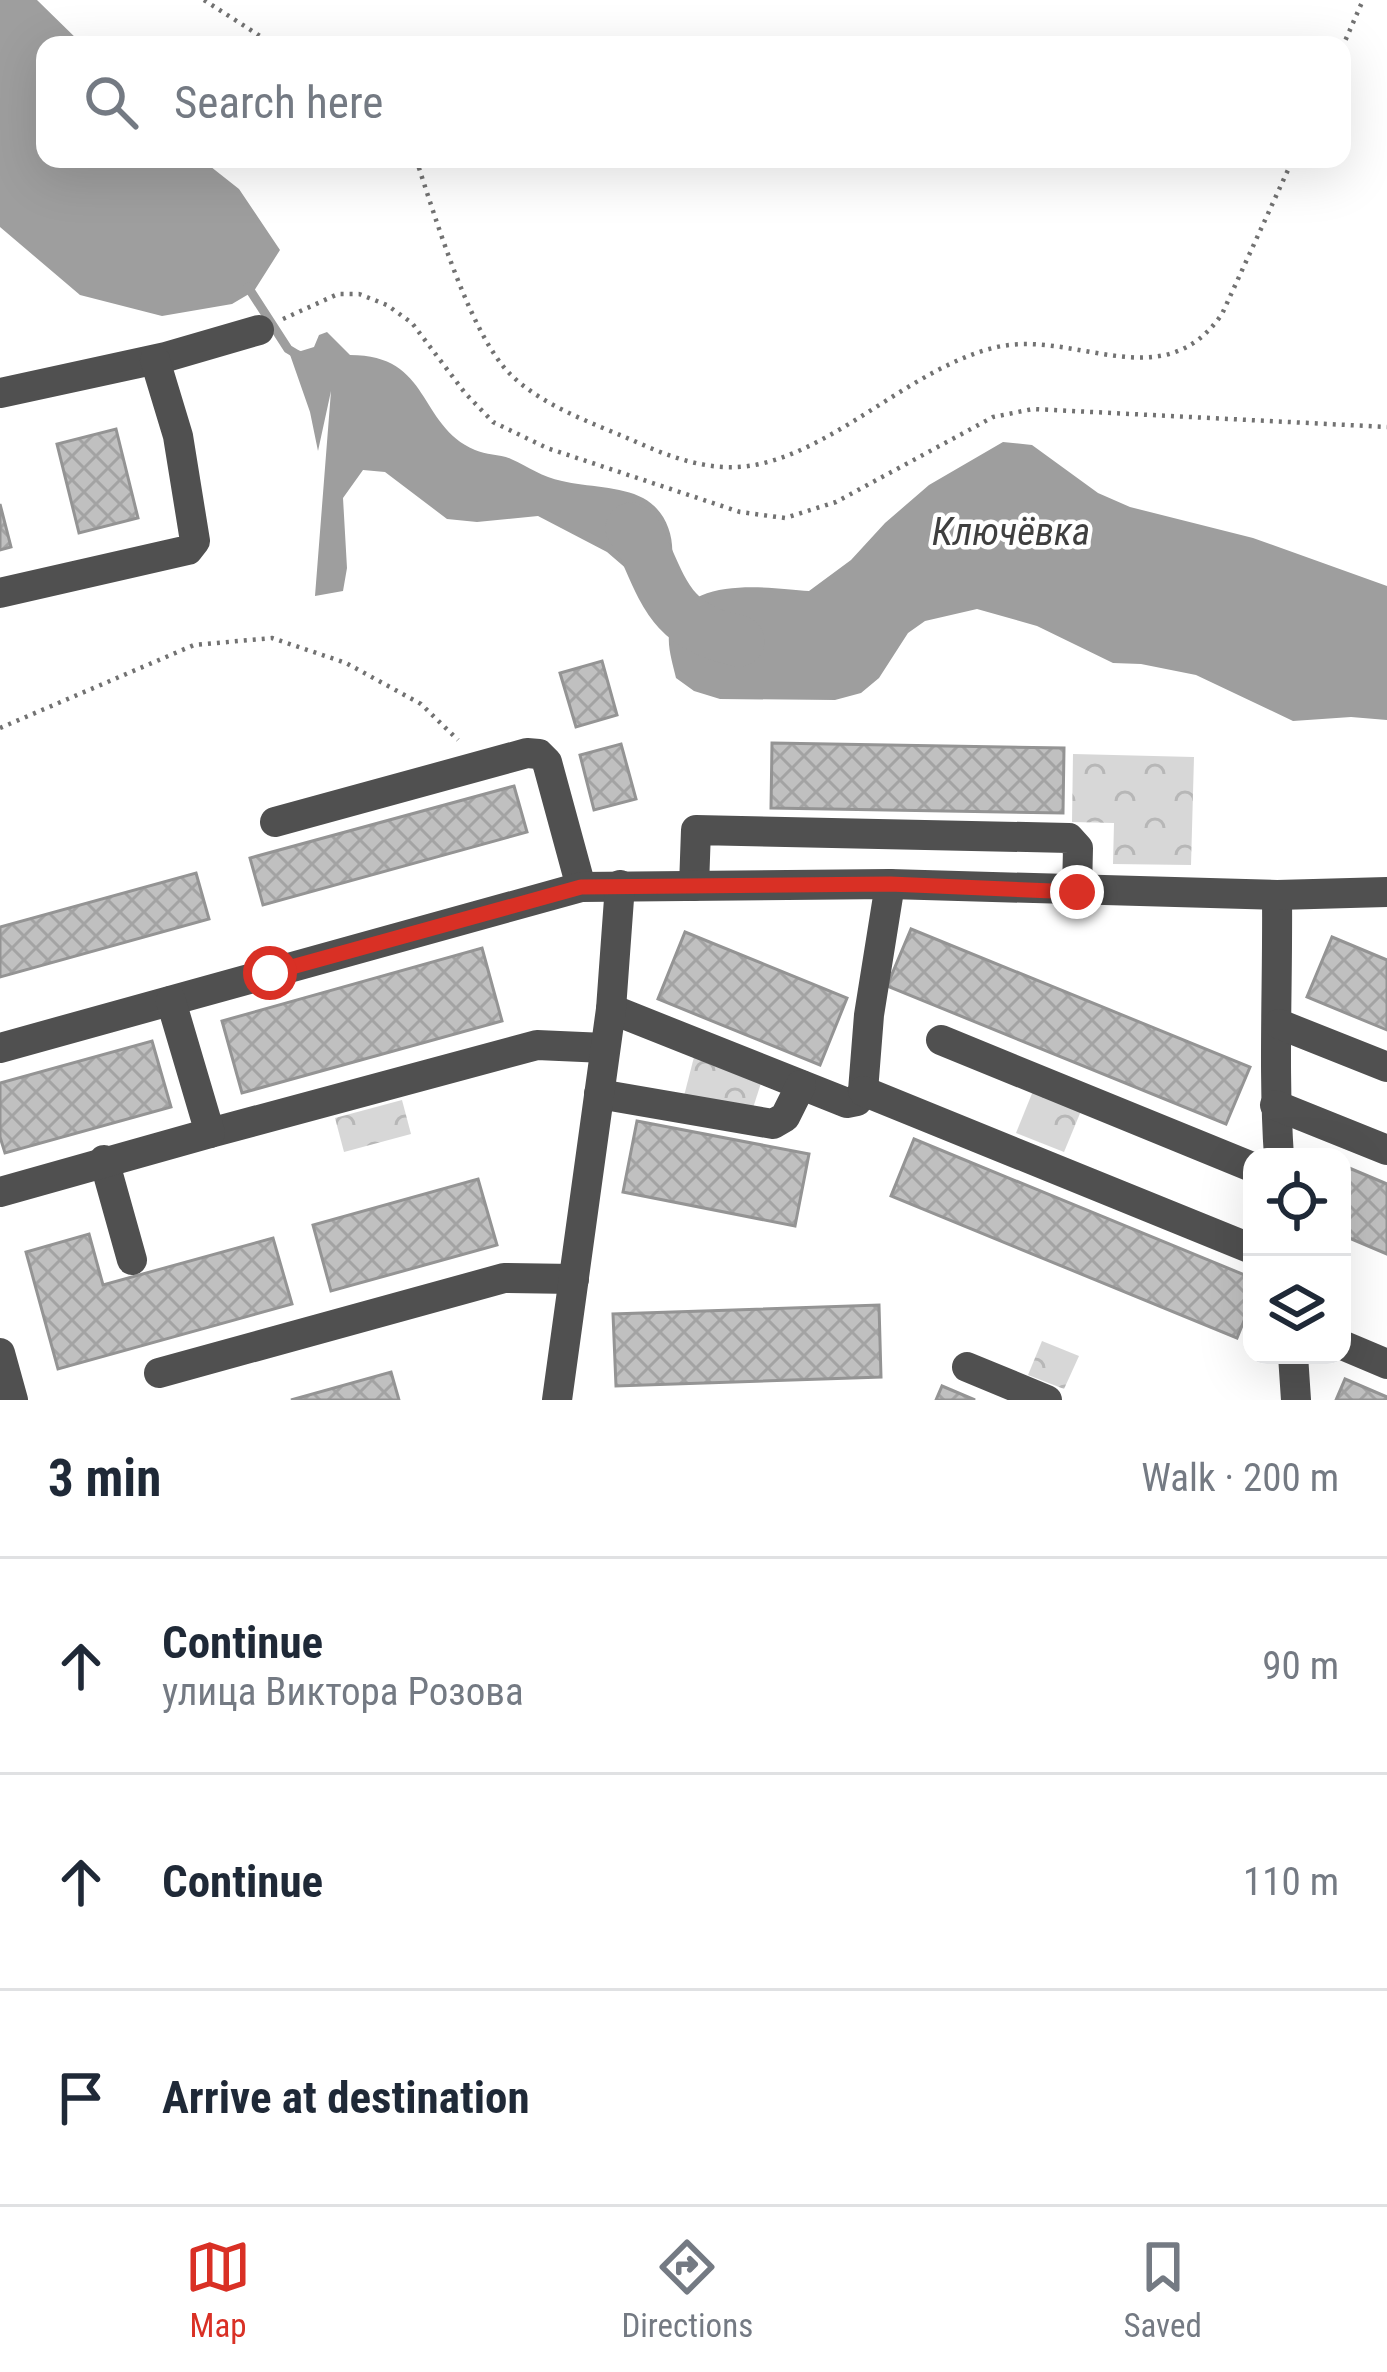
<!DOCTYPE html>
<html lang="en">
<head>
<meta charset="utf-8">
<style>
	:root { --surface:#fff; --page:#f2f2f3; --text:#1f2937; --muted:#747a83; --line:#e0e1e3; --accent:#d93025 }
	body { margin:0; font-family:"Roboto Condensed",sans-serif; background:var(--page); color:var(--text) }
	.controls { position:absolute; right:36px; bottom:36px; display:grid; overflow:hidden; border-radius:24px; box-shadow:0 12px 48px #0002 }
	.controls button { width:108px; height:108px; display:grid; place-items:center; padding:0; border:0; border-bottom:3px solid var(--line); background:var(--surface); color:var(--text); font:60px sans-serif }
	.stop { position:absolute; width:36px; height:36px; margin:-27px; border:9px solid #d93025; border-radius:50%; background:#fff }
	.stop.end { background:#d93025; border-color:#fff; box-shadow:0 3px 12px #0008 }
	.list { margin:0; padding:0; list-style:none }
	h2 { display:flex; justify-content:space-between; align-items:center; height:156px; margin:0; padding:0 48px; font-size:51px }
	h2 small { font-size:39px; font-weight:400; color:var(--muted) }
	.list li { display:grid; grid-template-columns:78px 1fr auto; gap:36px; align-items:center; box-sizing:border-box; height:216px; padding:0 48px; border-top:3px solid var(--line) }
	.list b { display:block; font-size:45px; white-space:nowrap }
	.list p { margin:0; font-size:39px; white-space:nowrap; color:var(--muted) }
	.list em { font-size:39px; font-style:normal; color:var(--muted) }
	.icon { flex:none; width:66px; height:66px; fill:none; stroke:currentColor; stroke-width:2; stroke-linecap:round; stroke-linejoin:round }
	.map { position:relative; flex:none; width:1387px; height:1400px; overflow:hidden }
	.search { position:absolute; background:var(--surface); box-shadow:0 12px 48px #0002; left:36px; right:36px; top:36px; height:132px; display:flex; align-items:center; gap:30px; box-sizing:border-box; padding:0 42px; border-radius:24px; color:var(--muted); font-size:45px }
	.sheet { height:804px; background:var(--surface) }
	nav { display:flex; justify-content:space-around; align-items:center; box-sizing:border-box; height:168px; border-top:3px solid var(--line); background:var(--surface); font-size:33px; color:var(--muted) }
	nav a { display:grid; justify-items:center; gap:6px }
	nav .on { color:var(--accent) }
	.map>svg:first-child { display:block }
</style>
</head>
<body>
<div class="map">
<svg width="1387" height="1400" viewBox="0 0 1387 1400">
	<defs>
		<pattern id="park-crowns" width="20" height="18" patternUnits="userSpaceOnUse" patternTransform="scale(3)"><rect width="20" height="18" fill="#d7d7d7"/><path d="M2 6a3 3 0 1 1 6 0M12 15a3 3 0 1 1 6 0" fill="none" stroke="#b7b7b7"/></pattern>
		<pattern id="building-cross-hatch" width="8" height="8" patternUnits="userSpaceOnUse" patternTransform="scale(3)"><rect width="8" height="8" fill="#c0c0c0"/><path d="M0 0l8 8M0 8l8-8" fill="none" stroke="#a3a3a3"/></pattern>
	</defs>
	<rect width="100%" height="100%" fill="#fff"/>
	<g fill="url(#park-crowns)">
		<path d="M1073 754 1194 757 1191 865 1113 864 1114 823 1072 822Z"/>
		<path d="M694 1057 761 1083 753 1108 684 1096Z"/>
		<path d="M1033 1091 1081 1111 1064 1152 1016 1133Z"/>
		<path d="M402 1100 411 1134 344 1152 335 1118Z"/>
		<path d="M1042 1341 1079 1356 1064 1389 1028 1375Z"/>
	</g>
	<g fill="#9e9e9e">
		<path d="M0 0H37L83 45H45V159H201L239 189 280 250 254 291 232 304 162 316 80 295 0 227Z"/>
		<path d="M327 332 350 355C432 355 417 425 475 450 486 455 500 454 511 459 529 467 542 477 562 481 586 487 621 486 643 498 675 515 680 560 662 587L650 589 607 552 538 516 477 522 447 519 385 472 363 470 343 498 347 568 343 591 315 596 331 391 318 451 310 412 288 349 301 351 314 347 319 335Z"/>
		<path d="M1003 442 1032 445 1098 493 1130 507 1253 538 1387 586V720L1351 717 1293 721 1196 675 1141 664 1113 663 1037 626 977 609 925 621 908 633 879 678 861 693 835 700 720 699 694 691 676 678C673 664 666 644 670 630 686 574 768 588 809 591L851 560 885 523 929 485Z"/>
	</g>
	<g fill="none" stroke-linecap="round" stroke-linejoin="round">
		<path stroke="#9e9e9e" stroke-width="9" d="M248 287 288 349 298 355"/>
		<path stroke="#9e9e9e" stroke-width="51" d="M631 528 637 533C664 592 669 627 739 641"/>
	</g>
	<g fill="url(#building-cross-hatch)" stroke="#949494" stroke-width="3">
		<path d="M116 429 138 518 79 533 57 444Z"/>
		<path d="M0 504 11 547 0 550Z"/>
		<path d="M602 661 617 715 576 727 560 673Z"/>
		<path d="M772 743 1064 748 1063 813 771 808Z"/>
		<path d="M621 744 636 799 594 810 580 755Z"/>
		<path d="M514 786 527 832 263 905 250 858Z"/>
		<path d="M196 873 209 919 0 977V927Z"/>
		<path d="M911 929 1250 1067 1226 1124 887 986Z"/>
		<path d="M685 932 847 998 820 1065 658 999Z"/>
		<path d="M1332 937 1387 960V1030L1307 997Z"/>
		<path d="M482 948 502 1021 242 1093 222 1021Z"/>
		<path d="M152 1041 171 1107 5 1153 0 1137V1083Z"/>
		<path d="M637 1121 809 1154 795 1226 623 1192Z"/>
		<path d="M914 1139 1252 1278V1301L1237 1338 891 1196Z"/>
		<path d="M1342 1165 1387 1184V1254L1342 1235Z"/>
		<path d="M478 1179 497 1245 331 1291 313 1225Z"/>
		<path d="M89 1234 103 1285 273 1238 292 1304 58 1369 26 1252Z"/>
		<path d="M879 1305 881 1377 616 1386 613 1314Z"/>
		<path d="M391 1372 399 1400H291Z"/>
		<path d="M1345 1379 1387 1397V1400H1336Z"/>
		<path d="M942 1386 975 1400H936Z"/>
	</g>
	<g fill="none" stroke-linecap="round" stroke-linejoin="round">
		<g stroke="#727272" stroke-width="4.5" stroke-dasharray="3 6" stroke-linecap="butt">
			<path d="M204 0 274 45"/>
			<path d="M1342 48 1363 0"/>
			<path d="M416 159C435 216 470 335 511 375 543 406 592 423 632 440 674 459 717 475 764 463 843 443 914 368 993 348 1073 327 1162 401 1222 314L1293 159"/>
			<path d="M283 319 338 294H359L387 305 412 323 465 393 493 422 547 448 740 512 785 518 836 502 993 417 1033 409 1387 427"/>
			<path d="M0 728 194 645 272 638 346 663 421 704 458 740"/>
		</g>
		<g stroke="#505050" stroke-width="30">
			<path d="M0 393 166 357 259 330"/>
			<path d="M0 593 188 550 195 541 178 436 155 360"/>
			<path d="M275 822 527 753 539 754 547 762 581 887"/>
			<path d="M694 886 696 830 1069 838 1078 848 1077 891"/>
			<path d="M1277 895C1278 982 1273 1071 1279 1157"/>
			<path d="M611 1009 847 1103 857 1101 863 1091 869 1015 890 884"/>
			<path d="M1279 1024 1387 1067"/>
			<path d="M941 1040 1252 1167"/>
			<path d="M0 1048 581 887 890 884 1277 895 1387 892"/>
			<path d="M863 1091 1252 1249"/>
			<path d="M599 1094 773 1124 785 1117 801 1085"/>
			<path d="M1275 1105 1387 1150"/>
			<path d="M210 1133 537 1045 605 1048"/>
			<path d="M104 1160 132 1260"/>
			<path d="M0 1192 210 1133 171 1001"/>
			<path d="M1342 1345 1387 1364"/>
			<path d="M0 1353 13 1400"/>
			<path d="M1293 1355 1296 1400"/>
			<path d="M967 1367 1047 1400"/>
			<path d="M159 1373 504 1278 574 1279"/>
			<path d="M557 1400 611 1009 620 885"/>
		</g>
	</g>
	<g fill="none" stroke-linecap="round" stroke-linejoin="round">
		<path stroke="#d93025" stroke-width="15" d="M270 973 581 887 890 884 1077 892"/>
	</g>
	<g text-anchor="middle" stroke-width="9" stroke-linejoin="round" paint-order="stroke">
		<g font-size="39" font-style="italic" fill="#3f3f3f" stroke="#fff">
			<text x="1011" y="545">Ключёвка</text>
		</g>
	</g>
</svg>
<div class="controls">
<button><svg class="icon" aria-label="locate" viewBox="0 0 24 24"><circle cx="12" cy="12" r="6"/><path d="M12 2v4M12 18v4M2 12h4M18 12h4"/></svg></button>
<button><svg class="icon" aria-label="layers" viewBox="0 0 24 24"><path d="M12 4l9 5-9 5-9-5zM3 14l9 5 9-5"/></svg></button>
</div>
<div class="stop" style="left:270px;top:973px"></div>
<div class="stop end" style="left:1077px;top:892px"></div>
<div class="search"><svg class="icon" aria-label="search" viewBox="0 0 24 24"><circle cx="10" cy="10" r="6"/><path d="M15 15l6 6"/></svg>Search here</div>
</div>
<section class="sheet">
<h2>3 min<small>Walk · 200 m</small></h2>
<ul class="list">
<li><svg class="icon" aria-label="ahead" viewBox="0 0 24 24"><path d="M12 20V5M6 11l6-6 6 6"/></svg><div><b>Continue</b><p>улица Виктора Розова</p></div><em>90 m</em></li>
<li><svg class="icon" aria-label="ahead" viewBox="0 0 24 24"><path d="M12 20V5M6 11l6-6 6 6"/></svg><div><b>Continue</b></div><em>110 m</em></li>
<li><svg class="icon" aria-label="arrive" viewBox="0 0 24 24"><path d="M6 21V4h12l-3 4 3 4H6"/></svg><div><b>Arrive at destination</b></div></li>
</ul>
</section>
<nav>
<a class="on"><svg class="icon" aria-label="map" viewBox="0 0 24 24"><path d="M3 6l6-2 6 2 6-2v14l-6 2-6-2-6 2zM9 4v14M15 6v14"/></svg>Map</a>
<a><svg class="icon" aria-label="directions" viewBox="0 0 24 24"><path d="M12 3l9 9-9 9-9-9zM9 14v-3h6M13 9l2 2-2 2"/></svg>Directions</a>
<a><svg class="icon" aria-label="saved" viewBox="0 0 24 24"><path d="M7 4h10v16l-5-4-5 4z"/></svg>Saved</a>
</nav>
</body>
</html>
